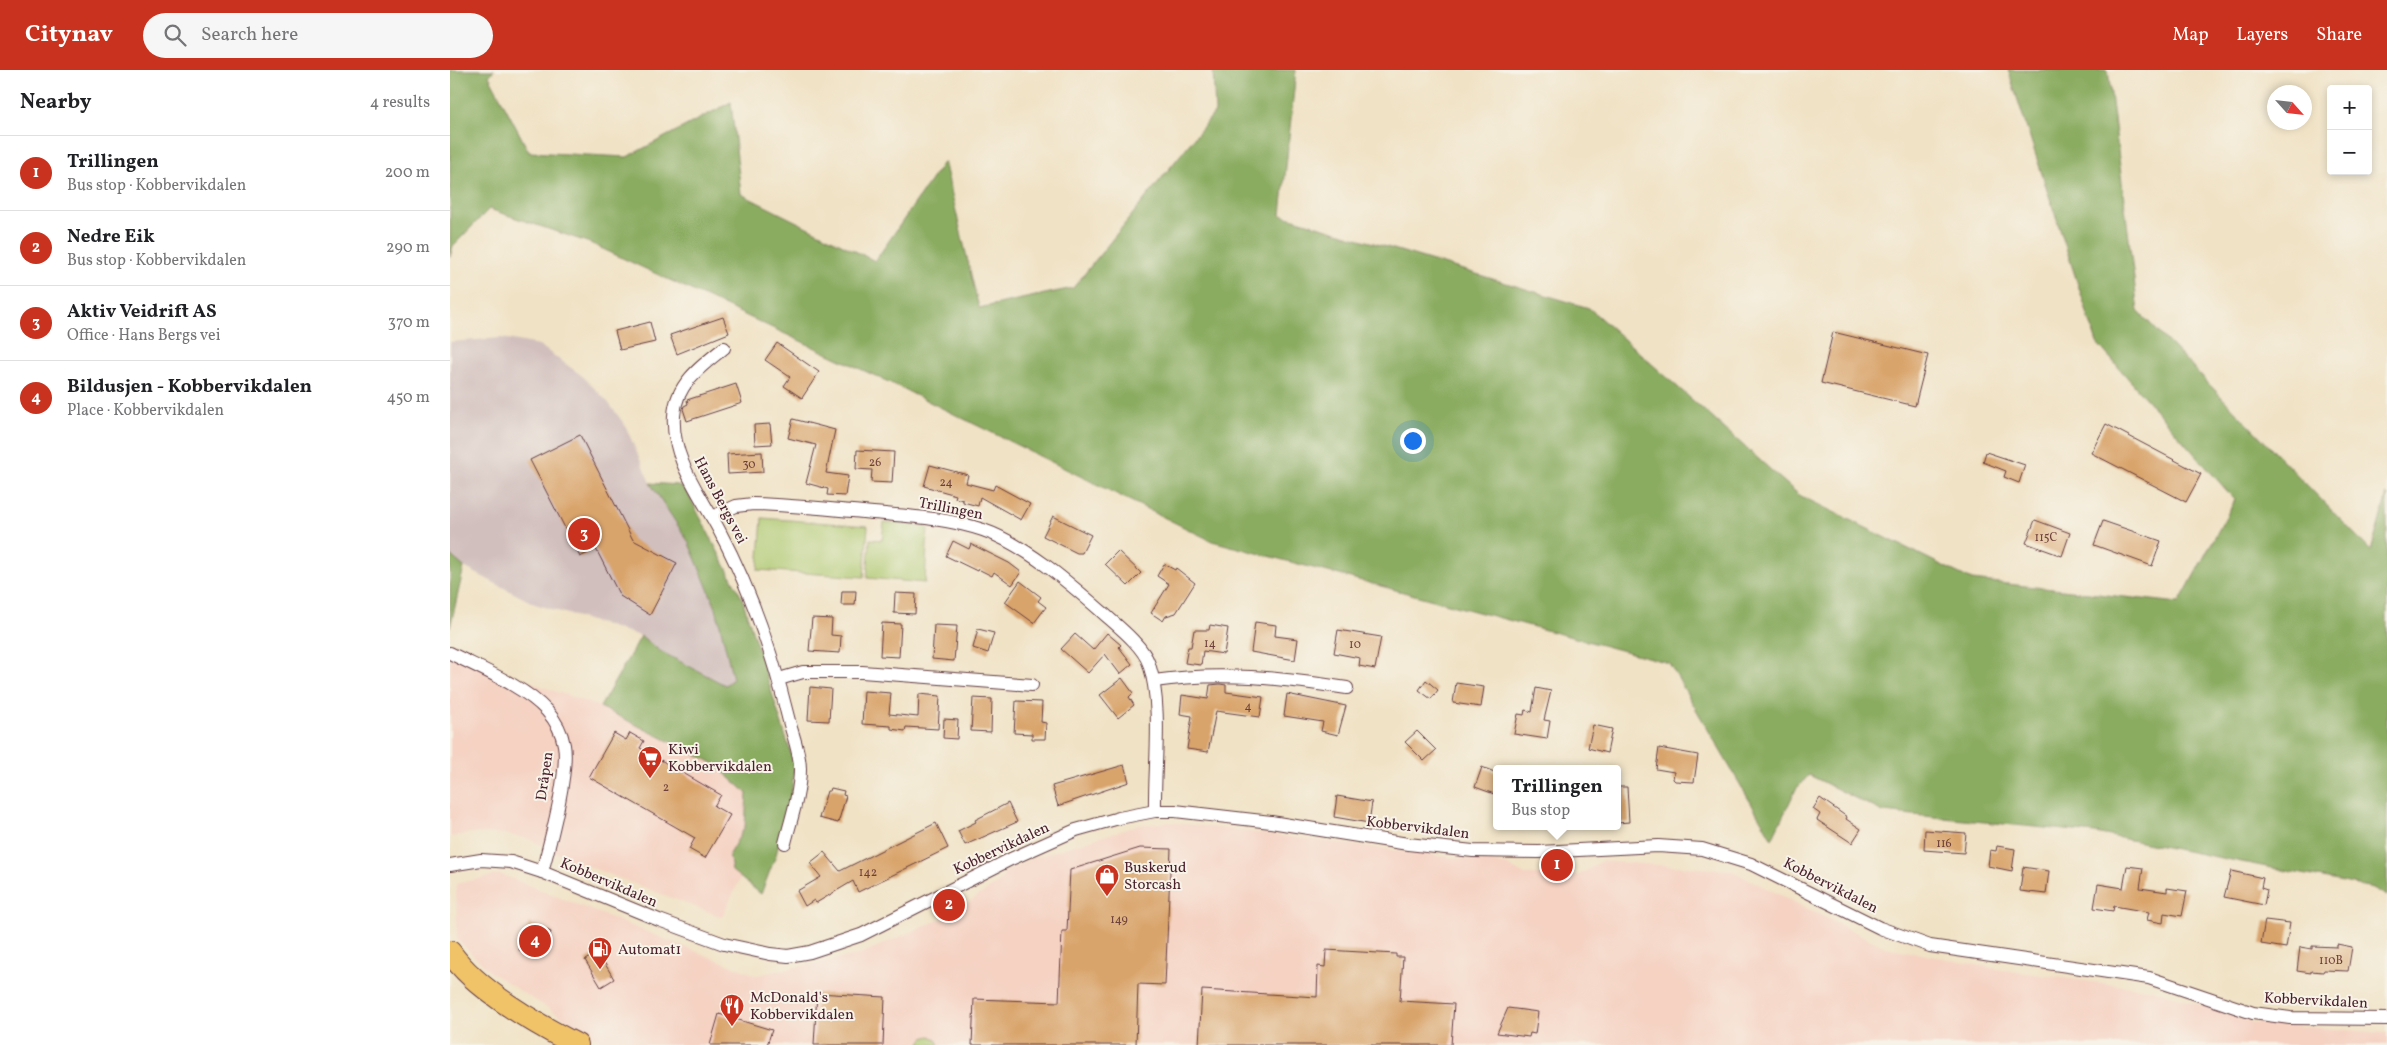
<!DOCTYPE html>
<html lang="en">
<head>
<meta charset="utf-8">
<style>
	:root { --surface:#fff; --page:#f6f6f6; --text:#202124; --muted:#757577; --line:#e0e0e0; --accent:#c8321e }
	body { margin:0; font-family:Vollkorn,serif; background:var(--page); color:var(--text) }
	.controls { position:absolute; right:15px; top:15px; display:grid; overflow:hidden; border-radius:5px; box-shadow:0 2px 8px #0003 }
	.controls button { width:45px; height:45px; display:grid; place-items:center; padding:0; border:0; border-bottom:1px solid var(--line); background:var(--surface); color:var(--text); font:25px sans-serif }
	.compass { position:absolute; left:1817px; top:15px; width:45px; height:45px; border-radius:50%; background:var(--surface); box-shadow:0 2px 8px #0003; rotate:117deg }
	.you { position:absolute; left:962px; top:370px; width:18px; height:18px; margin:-12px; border:4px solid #fff; border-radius:50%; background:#1a73e8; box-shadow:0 0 0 8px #1a73e833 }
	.badge { display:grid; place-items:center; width:32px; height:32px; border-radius:50%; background:var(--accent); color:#fff; font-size:16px; font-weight:700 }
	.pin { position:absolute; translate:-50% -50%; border:2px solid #fff; box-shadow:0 1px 5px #0006 }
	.popup { position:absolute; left:1043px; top:695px; width:128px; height:65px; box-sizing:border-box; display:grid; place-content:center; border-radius:5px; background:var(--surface); filter:drop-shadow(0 1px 4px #0005); font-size:16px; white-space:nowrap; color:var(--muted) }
	.popup b { font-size:19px; color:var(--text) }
	.popup::after { content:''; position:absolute; left:50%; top:100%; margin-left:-10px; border:10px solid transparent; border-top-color:var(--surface) }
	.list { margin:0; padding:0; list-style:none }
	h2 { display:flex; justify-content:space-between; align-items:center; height:65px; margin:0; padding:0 20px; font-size:21px }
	h2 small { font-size:16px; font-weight:400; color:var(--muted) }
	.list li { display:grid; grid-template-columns:32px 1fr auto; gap:15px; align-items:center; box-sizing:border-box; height:75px; padding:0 20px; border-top:1px solid var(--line) }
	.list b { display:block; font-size:19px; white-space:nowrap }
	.list p { margin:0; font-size:16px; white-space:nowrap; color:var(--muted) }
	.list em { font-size:16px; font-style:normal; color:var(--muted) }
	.icon { flex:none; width:28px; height:28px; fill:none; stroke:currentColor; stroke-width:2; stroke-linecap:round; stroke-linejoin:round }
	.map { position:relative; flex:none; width:1937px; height:975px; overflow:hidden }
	header { display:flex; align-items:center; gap:30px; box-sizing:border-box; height:70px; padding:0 25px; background:var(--accent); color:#fff }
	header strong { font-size:24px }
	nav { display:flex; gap:28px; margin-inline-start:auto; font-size:18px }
	.search { width:350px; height:45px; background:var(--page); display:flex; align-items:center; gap:12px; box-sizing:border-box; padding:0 18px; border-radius:28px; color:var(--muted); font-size:19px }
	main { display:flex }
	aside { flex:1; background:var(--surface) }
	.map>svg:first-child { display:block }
</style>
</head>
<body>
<header>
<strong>Citynav</strong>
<div class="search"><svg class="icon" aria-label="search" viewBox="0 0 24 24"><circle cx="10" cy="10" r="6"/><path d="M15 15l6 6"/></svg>Search here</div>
<nav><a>Map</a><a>Layers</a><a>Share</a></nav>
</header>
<main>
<aside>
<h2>Nearby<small>4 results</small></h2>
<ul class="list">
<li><span class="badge">1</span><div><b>Trillingen</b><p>Bus stop · Kobbervikdalen</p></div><em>200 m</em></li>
<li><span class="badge">2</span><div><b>Nedre Eik</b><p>Bus stop · Kobbervikdalen</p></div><em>290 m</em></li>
<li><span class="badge">3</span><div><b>Aktiv Veidrift AS</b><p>Office · Hans Bergs vei</p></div><em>370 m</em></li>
<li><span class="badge">4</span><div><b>Bildusjen - Kobbervikdalen</b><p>Place · Kobbervikdalen</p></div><em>450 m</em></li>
</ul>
</aside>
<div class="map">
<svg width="1937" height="975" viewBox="0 0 1937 975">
	<rect width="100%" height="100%" fill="#f7f3e8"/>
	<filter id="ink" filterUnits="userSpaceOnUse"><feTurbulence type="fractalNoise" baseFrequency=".02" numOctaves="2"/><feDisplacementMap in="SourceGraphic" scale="10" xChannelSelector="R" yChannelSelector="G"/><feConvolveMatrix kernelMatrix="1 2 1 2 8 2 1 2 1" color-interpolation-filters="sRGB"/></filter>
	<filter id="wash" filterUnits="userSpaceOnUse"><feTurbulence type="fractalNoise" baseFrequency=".0096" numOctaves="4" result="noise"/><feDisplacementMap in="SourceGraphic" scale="20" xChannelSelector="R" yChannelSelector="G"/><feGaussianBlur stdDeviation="1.12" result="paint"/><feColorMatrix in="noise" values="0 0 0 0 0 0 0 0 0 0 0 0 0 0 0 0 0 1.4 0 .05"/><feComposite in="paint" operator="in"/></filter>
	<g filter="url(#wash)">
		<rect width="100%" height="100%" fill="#f0e2c5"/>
		<g fill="#f5d2c2">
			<path d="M0 573 57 604 150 637 263 693 297 723 295 757 279 784 282 801 291 807 272 847 119 789 79 769 54 764 21 763 0 767Z"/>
			<path d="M720 752 1055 794 1075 805H1129L1152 791 1280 800 1435 877 1553 900 1705 920 1805 953 1937 963V975H157L40 902 7 869 6 814 50 804 306 905 408 885 500 845 552 810 553 803 583 788 689 755Z"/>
		</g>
		<path fill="#d1bfbd" d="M52 268 89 275 131 305 157 331 175 355 200 413 238 471 266 538 283 609 275 616 210 581 191 566 85 534 14 497 0 485V272Z"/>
		<g fill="#adc86e" stroke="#7c744c">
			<path d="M312 448 418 456 414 507 308 500Z"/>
			<path d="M434 452 478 457 475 513 417 508 420 469 432 470Z"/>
			<path d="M480 966 486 969 489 975H469L473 968Z"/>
		</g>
		<g fill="#8aac61" stroke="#6a6646">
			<path d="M0 0H44L39 6 79 82 177 87 281 32 291 124 425 191 494 91 529 238 623 218 765 42 763 0H846L831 145 1139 238 1349 425 1522 510 1729 533 1785 430 1647 273 1558 0H1658L1688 241 1921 481 1937 424V826L1923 818 1645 763 1433 742 1359 705 1346 719 1322 769 1219 593 762 471 447 316 140 173 39 139 3 176 0 187Z"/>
			<path d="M200 413 228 415 236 420 292 528 345 696 341 725 326 785 311 824 282 801 279 784 295 757 297 723 263 693 150 637 191 566 210 581 275 615 283 609 266 538 238 471Z"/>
			<path d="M0 485 14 497 0 558Z"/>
		</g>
		<g id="blocks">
			<g fill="#d9a46c">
				<path d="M273 247 279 263 227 284 220 265Z"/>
				<path d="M200 252 205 272 170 280 165 261Z"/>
				<path d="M1383 262 1478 285 1465 336 1371 313Z"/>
				<path d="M327 273 369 302 352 328 334 316 340 307 315 290Z"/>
				<path d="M286 314 292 333 237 351 233 339 234 336 238 334 237 330Z"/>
				<path d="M343 349 385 360 376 403 398 406 395 426 377 425 378 419 356 413 366 375 338 368Z"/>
				<path d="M320 354 322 374 305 375 304 355Z"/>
				<path d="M1656 354 1751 404 1736 432 1641 383Z"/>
				<path d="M130 365 183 470 227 493 200 545 170 526 146 479 130 487 80 390Z"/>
				<path d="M407 380 444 382 442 413 421 412 422 400 406 399Z"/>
				<path d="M312 382 313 402 278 404 277 384Z"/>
				<path d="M1536 382 1575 395 1569 413 1554 407 1556 401 1533 392Z"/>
				<path d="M480 395 518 405 516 413 543 420 545 415 580 434 571 450 530 427 528 436 513 432V430L505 428 506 425 474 416Z"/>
				<path d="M603 446 641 465 632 483H627L593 466Z"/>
				<path d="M1585 450 1620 463 1612 486 1576 473Z"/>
				<path d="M1653 451 1711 471 1702 496 1644 475Z"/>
				<path d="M503 471 519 479 521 474 559 493 571 502 562 515 544 502 542 506 528 499 527 501 496 486Z"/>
				<path d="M668 481 691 503 678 516 655 494Z"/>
				<path d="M714 494 725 500 726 498 745 513 726 543 716 546 713 551 701 543 719 514 707 506Z"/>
				<path d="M570 511 591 527 588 531 596 537 584 553 555 532Z"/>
				<path d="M392 521H406L405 535H391Z"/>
				<path d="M445 523 466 524 465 544 444 543Z"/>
				<path d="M362 548 382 549 381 565 391 566 390 583 359 581Z"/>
				<path d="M805 552 826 555 825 566 848 569 845 590 801 582Z"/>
				<path d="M432 553 451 554 449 587 430 586Z"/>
				<path d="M484 555 507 556 504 591 482 589Z"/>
				<path d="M760 555 778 558 774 584 753 581 751 595 735 593 738 577H741L744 560H759Z"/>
				<path d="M528 559 544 563 538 583 523 578Z"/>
				<path d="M888 560 931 567 925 599 909 596 910 588 884 583Z"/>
				<path d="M657 563 671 575 669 577 682 594 670 604 655 584 638 603 611 579 625 564 643 580Z"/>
				<path d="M672 608 683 623 679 627 684 635 668 648 650 625Z"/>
				<path d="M976 610 988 620 981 629 969 620Z"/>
				<path d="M1006 613 1034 617 1031 637 1003 633Z"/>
				<path d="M770 614 776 615V622L813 627 810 647 766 641 758 682 737 679 742 646 730 644 732 625 758 629 760 615Z"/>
				<path d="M360 617 381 619 379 651 358 650Z"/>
				<path d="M1086 618 1101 621 1094 650 1100 651 1097 669 1064 664 1068 644 1074 645 1075 640 1082 642Z"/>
				<path d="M414 621 441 623 439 644 468 647 469 624 490 626 488 659 456 657 455 661 441 659V656L412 654Z"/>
				<path d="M837 624 896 636 888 665 871 661 873 652 834 646Z"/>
				<path d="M523 628 542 629 541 662 521 661Z"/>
				<path d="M566 631 592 632 591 652 596 653 595 669H582V664L564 663Z"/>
				<path d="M494 649 508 650 507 669 493 668Z"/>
				<path d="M1143 655 1162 659 1157 683 1138 678Z"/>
				<path d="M967 661 986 680 974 691 955 672Z"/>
				<path d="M164 663 176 670 180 663 194 671 190 678 271 725 264 736 280 745 255 788 239 779 245 768 139 707Z"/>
				<path d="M1209 678 1248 685 1244 712 1225 711 1223 709 1224 702 1206 699Z"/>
				<path d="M674 695 679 712 608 736 602 716Z"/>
				<path d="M1032 697 1047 703V725L1025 717Z"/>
				<path d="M1167 717H1177L1179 752 1167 753Z"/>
				<path d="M381 718 394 721 393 725 396 726 388 753 369 748 377 721H380Z"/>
				<path d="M887 726 922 732 919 753 884 747Z"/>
				<path d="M1370 728 1397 747 1396 749 1411 759 1402 773 1367 750 1370 744 1363 739Z"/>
				<path d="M558 733 567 752 515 775 508 761 526 752 525 750Z"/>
				<path d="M486 753 498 778 408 822 403 811 366 833 364 830 355 836 347 821 371 807 360 793 374 782 390 801Z"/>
				<path d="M1475 760 1516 763 1514 783 1474 780Z"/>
				<path d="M1547 776 1565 779 1562 801 1538 796 1540 780 1546 781Z"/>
				<path d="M690 778 721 779 715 915 688 914 686 975H522L524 929 609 932 612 861H617L620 800Z"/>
				<path d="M1677 796 1693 798 1690 818 1717 822V818L1737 821 1732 846 1714 843 1713 853 1697 850 1699 842 1664 836 1663 841 1644 838 1648 814 1673 818Z"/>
				<path d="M1573 797 1599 801 1596 824 1570 821Z"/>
				<path d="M1781 801 1813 808 1811 818 1817 820 1814 835 1774 827Z"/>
				<path d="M1815 850 1840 853 1836 878 1811 874Z"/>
				<path d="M79 853 101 862 91 888 69 880Z"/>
				<path d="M1887 874 1902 877 1898 901 1874 900 1873 902 1861 901V903L1847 901 1850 877 1862 879V876L1887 877Z"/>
				<path d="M876 880 946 884V887H953L950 931 1004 934 1001 975H749L752 920 867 927 868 896 875 897Z"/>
				<path d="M148 882 164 909 151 917 135 890Z"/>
				<path d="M367 923 435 927 433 975H364Z"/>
				<path d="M1058 938 1088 942 1085 964 1080 963 1079 967 1047 963Z"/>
				<path d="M269 944 322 960 317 975H260Z"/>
			</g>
		</g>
	</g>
	<g filter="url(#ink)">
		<use href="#blocks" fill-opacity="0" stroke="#633c42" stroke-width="1"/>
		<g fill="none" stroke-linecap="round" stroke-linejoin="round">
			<defs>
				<g id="street">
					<path d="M274 278C252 295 225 315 224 346 221 388 250 424 269 460 301 520 323 585 339 651 343 666 350 683 350 699 350 724 341 749 335 773"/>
					<path d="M262 447 286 436 303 434C340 435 377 439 413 442 453 446 494 447 533 460 574 474 618 512 651 541 665 554 693 575 699 594 713 636 704 696 705 741"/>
					<path d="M0 583C31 599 74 616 97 641 105 650 112 663 114 675 119 702 100 773 92 802"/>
					<path d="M329 609 353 602H412L582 615"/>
					<path d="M704 611C771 601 831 608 897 618"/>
					<path d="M0 795 31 790 61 792 92 802 209 850 274 874 320 884 338 886 360 882 411 865 561 789 626 760 669 748 705 741H725L821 752 958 774 1023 781 1089 782 1208 776 1252 779 1301 794 1430 858 1480 876 1699 908 1803 943 1840 948 1937 949"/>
				</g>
				<path id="highway" d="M0 882C26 920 86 954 127 975"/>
			</defs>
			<use href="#street" stroke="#633c42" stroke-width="14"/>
			<use href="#highway" stroke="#633c42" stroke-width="24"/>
			<use href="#street" stroke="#fff" stroke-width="12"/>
			<use href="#highway" stroke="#f1c369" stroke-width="22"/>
		</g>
	</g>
	<defs>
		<symbol id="supermarket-pin" viewBox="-11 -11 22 30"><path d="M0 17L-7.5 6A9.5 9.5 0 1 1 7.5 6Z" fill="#c8321e" stroke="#f7f3e8"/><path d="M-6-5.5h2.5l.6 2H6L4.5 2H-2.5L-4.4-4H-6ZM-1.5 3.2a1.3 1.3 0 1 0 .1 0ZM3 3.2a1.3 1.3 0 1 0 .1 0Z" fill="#fff"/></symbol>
		<symbol id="shop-pin" viewBox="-11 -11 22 30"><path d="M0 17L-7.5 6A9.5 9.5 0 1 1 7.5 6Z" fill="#c8321e" stroke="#f7f3e8"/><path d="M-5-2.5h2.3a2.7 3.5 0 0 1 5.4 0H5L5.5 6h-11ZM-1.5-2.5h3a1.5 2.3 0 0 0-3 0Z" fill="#fff"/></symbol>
		<symbol id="fuel-pin" viewBox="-11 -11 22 30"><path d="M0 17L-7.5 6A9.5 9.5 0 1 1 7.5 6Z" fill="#c8321e" stroke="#f7f3e8"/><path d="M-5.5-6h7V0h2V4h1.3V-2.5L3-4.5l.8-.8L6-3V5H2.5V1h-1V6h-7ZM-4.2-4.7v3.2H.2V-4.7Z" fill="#fff"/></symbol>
		<symbol id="restaurant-pin" viewBox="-11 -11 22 30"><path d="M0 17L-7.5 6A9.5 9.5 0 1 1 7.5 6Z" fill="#c8321e" stroke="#f7f3e8"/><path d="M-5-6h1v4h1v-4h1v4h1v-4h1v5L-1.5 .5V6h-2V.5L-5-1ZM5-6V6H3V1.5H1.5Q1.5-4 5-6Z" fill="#fff"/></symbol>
	</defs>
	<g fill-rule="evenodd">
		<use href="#supermarket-pin" x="186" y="674" width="28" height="38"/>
		<use href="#shop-pin" x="643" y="792" width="28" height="38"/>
		<use href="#fuel-pin" x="136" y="865" width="28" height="38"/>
		<use href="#restaurant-pin" x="268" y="922" width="28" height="38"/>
	</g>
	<g text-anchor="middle" stroke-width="4" stroke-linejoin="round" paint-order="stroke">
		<g font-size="12" fill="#6e403b">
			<text x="425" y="396">26</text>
			<text x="299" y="398">30</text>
			<text x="496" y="416">24</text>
			<text x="1596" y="471">115C</text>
			<text x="760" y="577">14</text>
			<text x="905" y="578">10</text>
			<text x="798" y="640">4</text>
			<text x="216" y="721">2</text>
			<text x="1494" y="777">116</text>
			<text x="418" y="806">142</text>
			<text x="669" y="853">149</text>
			<text x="1881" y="894">110B</text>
		</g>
		<g font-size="15" fill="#4a1f2b" stroke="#f7f3e8">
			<text transform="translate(271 430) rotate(62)" y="5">Hans Bergs vei</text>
			<text transform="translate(501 438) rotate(11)" y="5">Trillingen</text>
			<text transform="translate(94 706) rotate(-82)" y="5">Dråpen</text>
			<text transform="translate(968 757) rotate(7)" y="5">Kobbervikdalen</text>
			<text transform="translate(551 778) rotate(-25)" y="5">Kobbervikdalen</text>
			<text transform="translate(159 812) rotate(23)" y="5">Kobbervikdalen</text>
			<text transform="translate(1381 815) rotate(27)" y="5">Kobbervikdalen</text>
			<text transform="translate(1866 930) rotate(3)" y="5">Kobbervikdalen</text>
		</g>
		<g font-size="15" fill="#4a1f2b" stroke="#f7f3e8" text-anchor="start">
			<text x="218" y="684">Kiwi<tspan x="218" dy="17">Kobbervikdalen</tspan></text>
			<text x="674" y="802">Buskerud<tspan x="674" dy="17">Storcash</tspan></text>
			<text x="168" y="884">Automat1</text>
			<text x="300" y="932">McDonald's<tspan x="300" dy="17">Kobbervikdalen</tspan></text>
		</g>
	</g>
</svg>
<div class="controls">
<button>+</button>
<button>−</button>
</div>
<svg class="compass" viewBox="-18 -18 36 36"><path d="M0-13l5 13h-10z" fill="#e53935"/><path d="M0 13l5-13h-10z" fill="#757577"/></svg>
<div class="you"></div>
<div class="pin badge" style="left:1107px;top:795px">1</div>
<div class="popup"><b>Trillingen</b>Bus stop</div>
<div class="pin badge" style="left:499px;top:835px">2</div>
<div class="pin badge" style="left:134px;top:464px">3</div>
<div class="pin badge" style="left:85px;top:871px">4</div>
</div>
</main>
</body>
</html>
